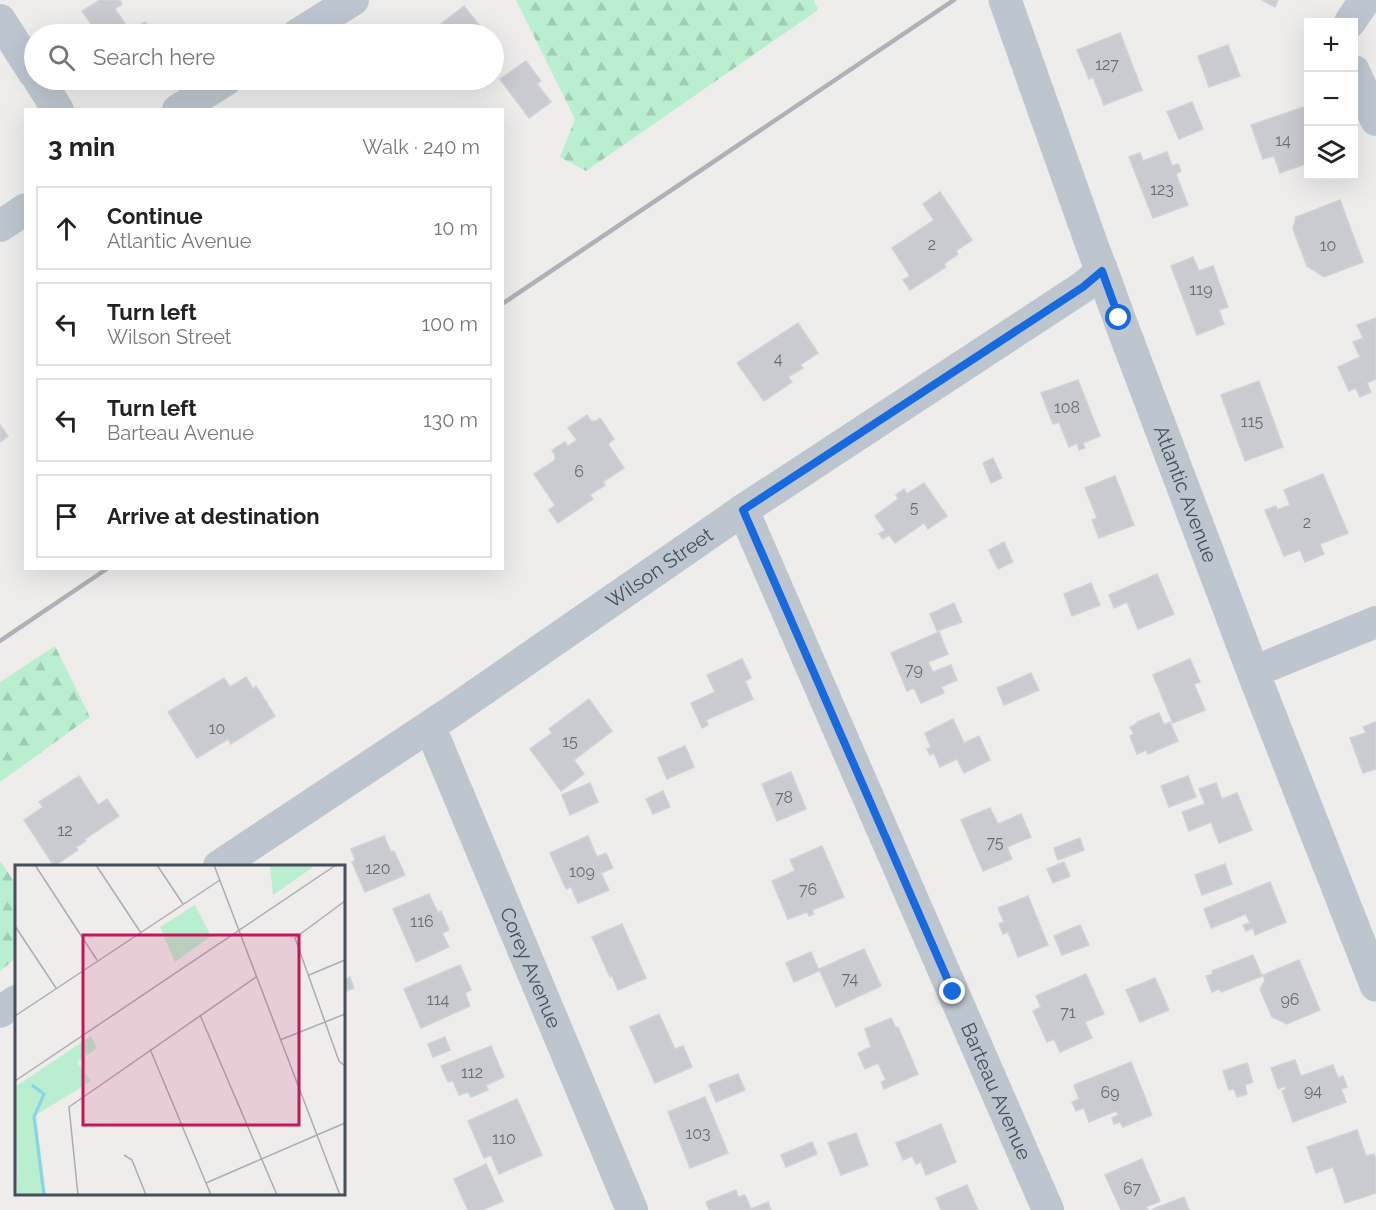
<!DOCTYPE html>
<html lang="en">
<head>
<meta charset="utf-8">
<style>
	:root { --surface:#fff; --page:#f6f6f6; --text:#222; --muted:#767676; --line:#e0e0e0 }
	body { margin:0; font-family:Raleway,sans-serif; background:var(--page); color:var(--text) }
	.controls { position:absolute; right:18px; top:18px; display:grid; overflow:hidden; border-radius:0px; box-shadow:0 6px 24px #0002 }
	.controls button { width:54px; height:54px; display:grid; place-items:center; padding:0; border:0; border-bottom:2px solid var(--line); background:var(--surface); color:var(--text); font:30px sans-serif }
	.stop { position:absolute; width:18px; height:18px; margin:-14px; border:4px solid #1869de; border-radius:50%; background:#fff }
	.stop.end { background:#1869de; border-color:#fff; box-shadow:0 2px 6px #0008 }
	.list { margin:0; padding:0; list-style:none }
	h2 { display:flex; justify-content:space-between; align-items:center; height:78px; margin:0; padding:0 24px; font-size:26px }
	h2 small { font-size:20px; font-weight:400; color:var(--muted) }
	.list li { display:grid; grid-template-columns:39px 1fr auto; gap:18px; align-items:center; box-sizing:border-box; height:84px; margin:0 12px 12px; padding:0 12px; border:2px solid var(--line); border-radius:0px }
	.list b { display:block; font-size:22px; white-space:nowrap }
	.list p { margin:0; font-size:20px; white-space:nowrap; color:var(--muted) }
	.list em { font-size:20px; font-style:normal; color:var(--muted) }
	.icon { flex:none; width:33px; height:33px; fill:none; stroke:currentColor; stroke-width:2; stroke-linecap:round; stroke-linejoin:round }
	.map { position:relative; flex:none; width:1376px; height:1210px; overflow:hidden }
	.search { position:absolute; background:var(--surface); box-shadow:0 6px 24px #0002; left:24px; top:24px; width:480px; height:66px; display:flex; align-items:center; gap:15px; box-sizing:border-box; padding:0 21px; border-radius:33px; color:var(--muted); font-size:22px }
	.panel { position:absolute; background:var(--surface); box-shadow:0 6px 24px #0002; left:24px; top:108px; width:480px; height:462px; border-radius:0px }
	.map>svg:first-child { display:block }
</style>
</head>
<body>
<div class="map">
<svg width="1376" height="1210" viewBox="0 0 1376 1210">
	<defs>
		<pattern id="forest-firs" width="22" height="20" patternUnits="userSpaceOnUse" patternTransform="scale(1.5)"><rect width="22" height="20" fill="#b9eecf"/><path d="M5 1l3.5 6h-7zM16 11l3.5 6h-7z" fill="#a0ceb4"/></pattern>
	</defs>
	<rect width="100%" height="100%" fill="#efecec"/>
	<g fill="url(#forest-firs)">
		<path d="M516 0H814L818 10 586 171 560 157 575 119Z"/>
		<path d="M55 646 90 717 0 782V682Z"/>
		<path d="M0 861 16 884V958L0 971Z"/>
	</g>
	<g fill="#c9cbd1" stroke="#d0d2d8" stroke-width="1.5">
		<path d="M100 0H119L122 4 115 9 130 31 145 22 153 34H83L81 31 91 24 82 11Z"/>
		<path d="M1262 0H1278L1275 7Z"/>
		<path d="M464 6 486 34H428Z"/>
		<path d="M1120 33 1142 90 1104 105 1093 77 1089 79 1077 50Z"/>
		<path d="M1228 45 1240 76 1209 87 1198 56Z"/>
		<path d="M526 61 541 81 537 84 551 102 529 118 500 79Z"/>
		<path d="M1192 102 1203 129 1179 139 1167 112Z"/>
		<path d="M1304 107 1308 120V163L1280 173 1274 156 1263 159 1251 125Z"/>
		<path d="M1167 152 1172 166 1178 164 1181 171 1176 174 1188 205 1153 218 1129 157 1140 153 1143 161Z"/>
		<path d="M940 192 972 240 956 251 958 254 944 264 946 267 910 290 903 280 910 276 892 248 934 220 923 204Z"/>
		<path d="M1340 200 1363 262 1324 277 1307 266 1293 229 1296 217Z"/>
		<path d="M1193 257 1199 271 1213 266 1228 307 1219 310 1224 324 1197 335 1171 266Z"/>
		<path d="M1376 318V379L1367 383 1371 392 1360 397 1356 388 1349 391 1338 367 1360 357 1353 342 1363 338 1357 325Z"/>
		<path d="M798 323 818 353 800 365 803 368 788 377 792 382 764 401 737 363Z"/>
		<path d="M1078 380 1100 436 1083 443 1085 448 1079 450 1077 443 1069 447 1059 422 1053 424 1041 393Z"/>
		<path d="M1259 381 1283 447 1245 461 1221 395Z"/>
		<path d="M587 415 591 421H596L600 418 614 439 608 444 624 468 603 482 605 485 590 495 593 499 558 523 549 510 555 505 534 474 555 460V455L552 450 565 442 568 446 577 440 568 428Z"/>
		<path d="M0 425 8 436 0 442Z"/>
		<path d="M993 458 1002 478 991 483 983 463Z"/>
		<path d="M1323 474 1348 533 1320 544 1324 554 1305 562 1300 550 1284 556 1265 510 1276 506 1277 510 1290 505 1284 490Z"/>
		<path d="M1115 476 1134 525 1099 538 1092 520 1097 518 1085 488Z"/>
		<path d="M924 483 947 516 928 529 924 523 895 543 889 535 883 539 879 534 885 530 875 516 898 499 896 495 904 489 907 494Z"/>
		<path d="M1004 542 1013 562 998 569 989 550Z"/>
		<path d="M1157 574 1174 614 1138 629 1127 602 1114 608 1109 595Z"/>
		<path d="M1091 583 1100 605 1072 616 1064 594Z"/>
		<path d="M954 603 962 622 937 631 930 614Z"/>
		<path d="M939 632 948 654 928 662 933 672 951 665 957 680 941 687 944 693 921 703 914 688 907 691 891 653Z"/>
		<path d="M742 659 751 678 745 681 753 699 706 720 708 725 702 728 691 703 715 692 707 675Z"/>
		<path d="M1190 659 1200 682 1194 684 1205 710 1173 723 1153 675Z"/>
		<path d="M1031 673 1039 690 1004 705 997 688Z"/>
		<path d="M246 677 253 689 256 686 275 716 231 744 228 739 197 758 168 712 224 678 230 687Z"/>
		<path d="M589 699 612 731 574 760 584 774 561 791 530 749 552 733 549 729Z"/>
		<path d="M1159 713 1164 725 1170 722 1178 741 1148 754 1146 750 1137 754 1130 736 1134 734 1130 727 1138 723 1137 722Z"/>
		<path d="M953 719 964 743 979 736 990 760 964 773 957 759 940 767 934 753 930 755 927 749 931 747 925 733Z"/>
		<path d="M1376 722V769L1363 773 1350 738 1366 733 1363 727Z"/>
		<path d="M685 746 694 767 667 779 658 758Z"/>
		<path d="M791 772 806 809 777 821 762 784Z"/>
		<path d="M79 776 98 805 107 799 119 816 85 839 86 841 76 847 78 850 54 866 24 820 43 807 39 802Z"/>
		<path d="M1188 776 1196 797 1169 807 1161 786Z"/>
		<path d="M590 783 598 802 570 815 562 795Z"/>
		<path d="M1216 783 1222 799 1237 793 1252 830 1219 843 1211 822 1189 831 1182 812 1205 804 1199 789Z"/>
		<path d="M663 791 670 807 653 814 646 799Z"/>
		<path d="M990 808 998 824 1021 814 1031 837 1007 847 1012 859 983 871 961 820Z"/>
		<path d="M384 836 391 852 394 851 405 875 365 892 352 862 355 860 351 849Z"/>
		<path d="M588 836 597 857 606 853 613 868 601 873 609 890 578 903 571 887 566 889 550 853Z"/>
		<path d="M1080 838 1084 850 1058 860 1054 848Z"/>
		<path d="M822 846 844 897 812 910 814 914 809 916 807 912 788 919 772 881 795 871 790 860Z"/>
		<path d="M1064 862 1070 876 1053 883 1047 869Z"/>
		<path d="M1225 864 1232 884 1202 895 1195 875Z"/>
		<path d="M1270 882 1286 922 1255 935 1253 928 1246 931 1243 925 1250 923 1246 914 1211 928 1204 909Z"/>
		<path d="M429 894 438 913 441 911 449 930 442 933 449 947 416 962 393 909Z"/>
		<path d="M1028 896 1048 945 1018 957 1008 932 1003 934 999 924 1004 922 998 908Z"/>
		<path d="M622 924 646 978 618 990 612 976 610 977 592 937Z"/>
		<path d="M1080 925 1089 945 1062 955 1054 936Z"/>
		<path d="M864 949 881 986 836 1007 819 969Z"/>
		<path d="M811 952 819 971 794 982 786 963Z"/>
		<path d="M1253 955 1262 976 1221 992 1219 989 1212 992 1206 976 1213 974 1212 971Z"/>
		<path d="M1299 960 1320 1010 1287 1024 1272 1017 1260 989 1265 980 1263 975Z"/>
		<path d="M460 965 471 990 465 993 470 1006 421 1028 404 989Z"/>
		<path d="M1086 974 1104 1014 1085 1022 1092 1038 1060 1052 1054 1039 1047 1042 1033 1011 1041 1007 1036 996Z"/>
		<path d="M350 977 354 988 344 992V980Z"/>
		<path d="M1155 978 1169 1010 1140 1022 1126 990Z"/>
		<path d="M659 1014 675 1049 683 1046 692 1067 655 1083 630 1027Z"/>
		<path d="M891 1018 896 1028 898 1027 918 1074 884 1089 881 1082 886 1080 878 1063 865 1069 858 1053 871 1047 865 1029Z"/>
		<path d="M445 1037 450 1050 433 1057 428 1044Z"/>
		<path d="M491 1046 504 1077 486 1085 488 1090 471 1097 468 1092 459 1095 453 1081 448 1082 441 1066Z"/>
		<path d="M1295 1060 1301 1076 1333 1065 1338 1078 1343 1076 1347 1087 1341 1089 1346 1102 1293 1122 1282 1091 1286 1089 1285 1086 1278 1089 1271 1068Z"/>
		<path d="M1131 1062 1152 1115 1123 1127 1120 1122 1114 1124 1112 1118 1118 1115 1116 1111 1089 1122 1084 1108 1076 1111 1072 1102 1079 1099 1074 1085Z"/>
		<path d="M1247 1063 1253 1082 1245 1085 1247 1094 1237 1097 1234 1089 1229 1090 1223 1071Z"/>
		<path d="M738 1074 745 1090 716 1102 709 1085Z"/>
		<path d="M705 1097 728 1153 690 1168 668 1112Z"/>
		<path d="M517 1099 542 1155 499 1174 491 1155 484 1158 468 1121Z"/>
		<path d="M941 1124 956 1162 926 1175 921 1162 916 1164 912 1156 903 1160 896 1143Z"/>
		<path d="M1357 1130 1366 1156 1374 1154 1376 1161V1193L1345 1203 1333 1167 1316 1173 1307 1147Z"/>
		<path d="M856 1133 868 1165 841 1175 828 1143Z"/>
		<path d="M812 1142 817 1154 786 1167 781 1155Z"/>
		<path d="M1142 1159 1160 1201 1146 1207 1148 1210H1121L1105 1175Z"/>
		<path d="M486 1164 503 1201 482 1210H468L454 1179Z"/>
		<path d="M967 1185 978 1210H941L936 1198Z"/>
		<path d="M736 1190 738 1197 745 1195 751 1209 768 1202 771 1210H709L706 1202Z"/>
		<path d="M1184 1197 1189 1210H1154L1153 1209Z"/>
	</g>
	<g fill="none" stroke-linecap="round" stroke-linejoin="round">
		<g stroke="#bdc6cf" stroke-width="32">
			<path d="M0 20 34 73"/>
			<path d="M1350 22 1365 0"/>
			<path d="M298 34 353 0"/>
			<path d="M1354 71 1376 120"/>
			<path d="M39 80 58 110"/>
			<path d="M178 110 226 80"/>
			<path d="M0 226 26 209"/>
			<path id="s1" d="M743 510 1048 1210"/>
			<path d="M1253 672 1376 622"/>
			<path id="s2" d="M430 727 632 1210"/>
			<path id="s3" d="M219 866 451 712 743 510 1083 287 1102 271"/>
			<path d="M0 1012 16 1001"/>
		</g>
		<path stroke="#bdc6cf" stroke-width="33" id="s4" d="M1005 0 1094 251 1102 271 1119 318 1253 672 1376 985"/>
		<g stroke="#aeb1b7" stroke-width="4.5">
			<path d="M502 304 954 0"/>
			<path d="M0 641 108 568"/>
		</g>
	</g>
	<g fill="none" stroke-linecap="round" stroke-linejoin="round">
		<path stroke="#1869de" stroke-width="8" d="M953 992 743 510 1083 287 1102 271 1119 318"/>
	</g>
	<g text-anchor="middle" stroke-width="4.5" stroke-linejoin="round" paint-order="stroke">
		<g font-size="16" fill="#666e78">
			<text x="1107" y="70">127</text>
			<text x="1283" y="146">14</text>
			<text x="1162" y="195">123</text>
			<text x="932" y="250">2</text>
			<text x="1328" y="251">10</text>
			<text x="1201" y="295">119</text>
			<text x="778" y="364">4</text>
			<text x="1067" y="413">108</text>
			<text x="1252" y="427">115</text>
			<text x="579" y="477">6</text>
			<text x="914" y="513">5</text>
			<text x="1307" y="528">2</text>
			<text x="914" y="675">79</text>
			<text x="217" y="734">10</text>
			<text x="570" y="747">15</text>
			<text x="784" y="803">78</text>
			<text x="65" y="836">12</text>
			<text x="995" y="848">75</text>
			<text x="378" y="874">120</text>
			<text x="582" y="877">109</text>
			<text x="808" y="895">76</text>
			<text x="422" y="927">116</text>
			<text x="850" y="984">74</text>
			<text x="438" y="1005">114</text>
			<text x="1290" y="1005">96</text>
			<text x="1068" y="1018">71</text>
			<text x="472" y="1078">112</text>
			<text x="1313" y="1096">94</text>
			<text x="1110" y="1098">69</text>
			<text x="698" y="1139">103</text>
			<text x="504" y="1144">110</text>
			<text x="1132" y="1194">67</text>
		</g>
		<g font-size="20" fill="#454f5a" stroke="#fff">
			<text dy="7" stroke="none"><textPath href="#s4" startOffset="526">Atlantic Avenue</textPath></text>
			<text dy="7" stroke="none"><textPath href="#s3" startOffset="532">Wilson Street</textPath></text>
			<text dy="7" stroke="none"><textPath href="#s2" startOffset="261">Corey Avenue</textPath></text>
			<text dy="7" stroke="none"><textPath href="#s1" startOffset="634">Barteau Avenue</textPath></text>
		</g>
	</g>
	<g transform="translate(15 865)">
		<rect width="330" height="330" fill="#efecec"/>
		<path d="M255 0H301L258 30ZM180 40 196 71 160 97 145 62ZM76 171 82 183 62 197 76 216 21 250 31 330H2L0 222Z" fill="#b9eecf"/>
		<path fill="none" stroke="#86d4ec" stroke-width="3" d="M17 220 29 229 19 252 29 330"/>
		<path fill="none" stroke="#abadb2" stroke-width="1.5" d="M20 0 82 95M81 0 126 68M142 0 168 39M330 36 280 73 324 196 330 201M0 61 41 123M294 110 330 95M185 150 262 330M0 151 205 15M265 175 330 149M135 184 196 330M0 216 321 0M109 290 117 295 131 330M191 318 302 270 199 0M63 330 54 242 241 112M325 330 302 270 330 258"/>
		<path fill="#c2185b" fill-opacity="0.15" stroke="#c2185b" stroke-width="3" d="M68 70H284V260H68Z"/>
		<rect width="330" height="330" fill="none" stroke="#454f5a" stroke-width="3"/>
	</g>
</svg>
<div class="controls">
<button>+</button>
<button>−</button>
<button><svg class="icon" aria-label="layers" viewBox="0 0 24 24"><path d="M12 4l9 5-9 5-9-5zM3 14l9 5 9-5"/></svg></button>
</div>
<div class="stop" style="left:1119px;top:318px"></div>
<div class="stop end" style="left:953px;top:992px"></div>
<div class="search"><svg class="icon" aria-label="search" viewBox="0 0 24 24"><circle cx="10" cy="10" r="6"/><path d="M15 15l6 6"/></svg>Search here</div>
<section class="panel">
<h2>3 min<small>Walk · 240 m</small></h2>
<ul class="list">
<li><svg class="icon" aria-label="ahead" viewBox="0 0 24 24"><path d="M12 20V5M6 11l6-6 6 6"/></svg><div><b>Continue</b><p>Atlantic Avenue</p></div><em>10 m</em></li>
<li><svg class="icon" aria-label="left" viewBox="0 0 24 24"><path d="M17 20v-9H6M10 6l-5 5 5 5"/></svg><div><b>Turn left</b><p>Wilson Street</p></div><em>100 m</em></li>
<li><svg class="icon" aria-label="left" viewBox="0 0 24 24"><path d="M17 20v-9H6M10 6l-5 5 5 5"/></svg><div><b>Turn left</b><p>Barteau Avenue</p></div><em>130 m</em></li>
<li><svg class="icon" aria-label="arrive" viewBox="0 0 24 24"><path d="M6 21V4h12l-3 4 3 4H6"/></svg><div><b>Arrive at destination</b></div></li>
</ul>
</section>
</div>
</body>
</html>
